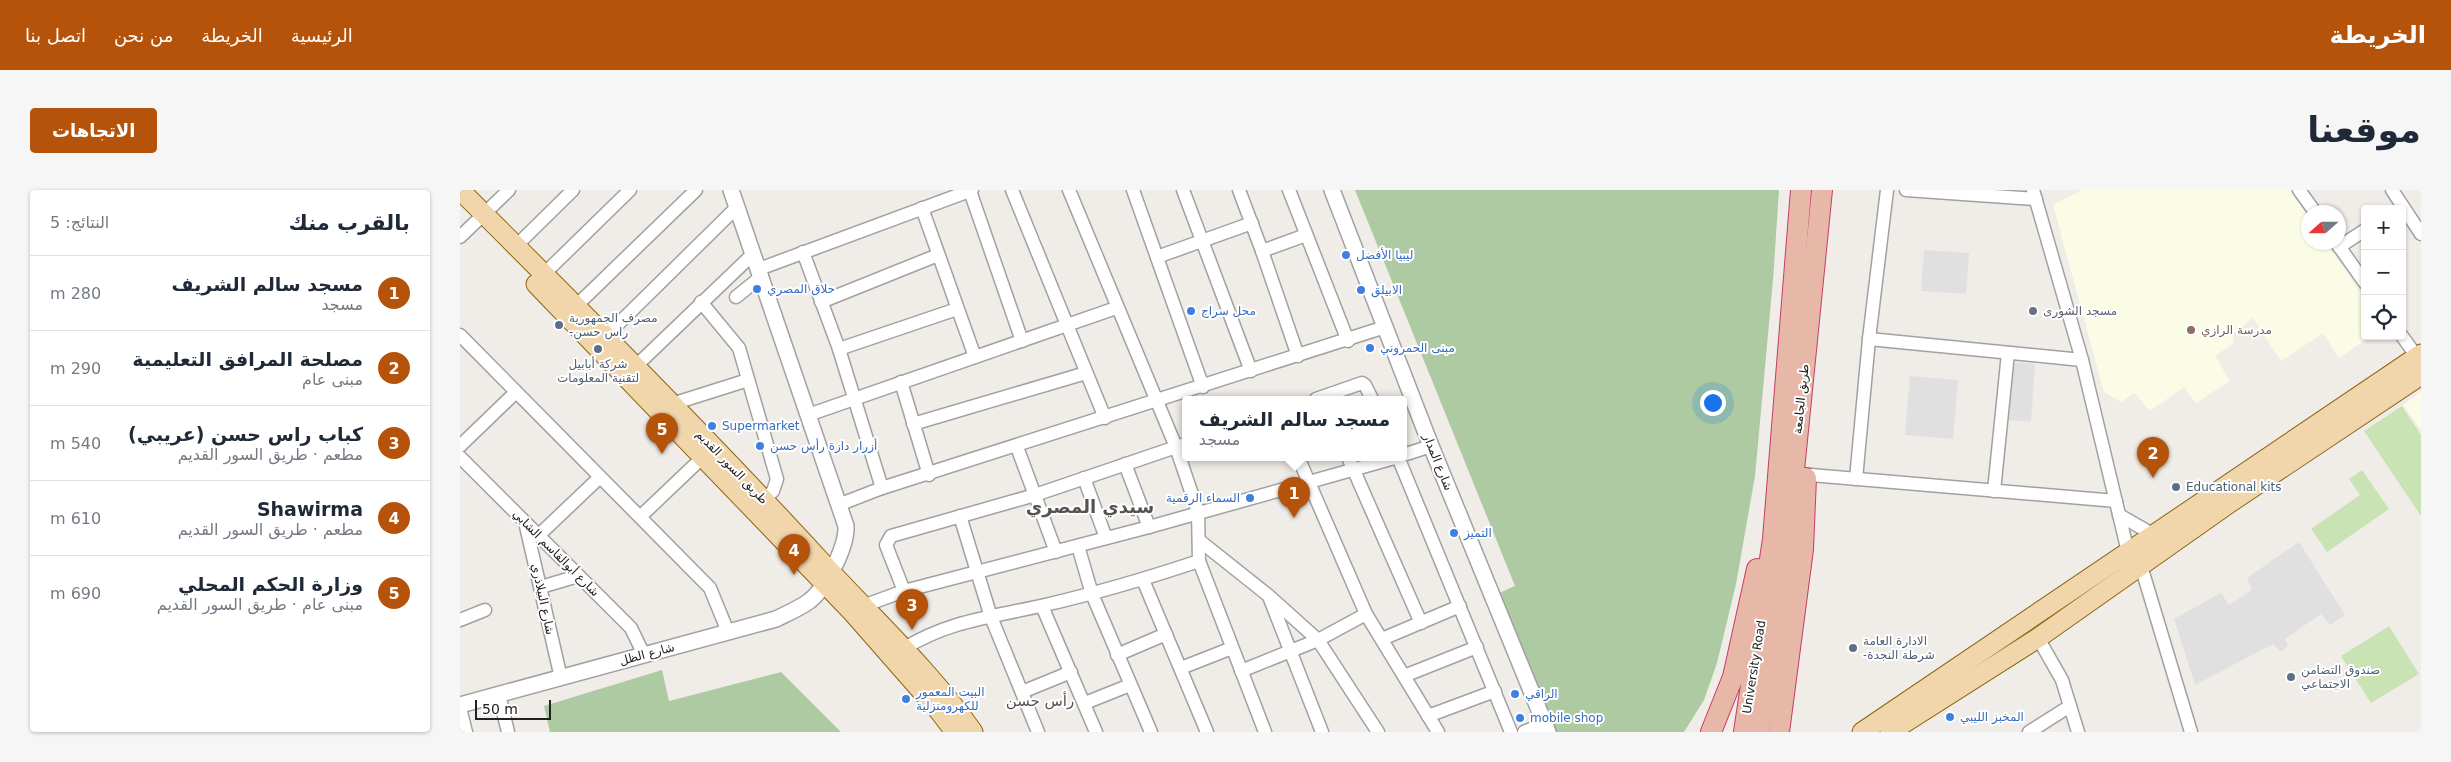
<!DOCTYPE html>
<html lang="ar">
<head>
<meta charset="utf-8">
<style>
	:root { --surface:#fff; --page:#f6f6f7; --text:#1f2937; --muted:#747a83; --line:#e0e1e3; --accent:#b45309 }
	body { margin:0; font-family:"DejaVu Sans",Cairo,sans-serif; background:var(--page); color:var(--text); direction:rtl }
	.controls { position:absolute; right:15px; top:15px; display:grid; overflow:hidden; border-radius:5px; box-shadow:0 1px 4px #0004 }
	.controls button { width:45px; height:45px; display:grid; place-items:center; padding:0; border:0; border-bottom:1px solid var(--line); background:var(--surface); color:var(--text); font:25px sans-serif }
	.compass { position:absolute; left:1841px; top:15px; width:45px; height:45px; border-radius:50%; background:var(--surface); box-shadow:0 1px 4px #0004; rotate:249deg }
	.scale { position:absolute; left:15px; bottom:12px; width:76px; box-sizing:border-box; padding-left:5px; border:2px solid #202020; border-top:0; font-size:14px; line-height:18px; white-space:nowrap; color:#202020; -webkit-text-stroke:4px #fff; paint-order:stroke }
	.you { position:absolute; left:1252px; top:212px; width:18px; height:18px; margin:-12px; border:4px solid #fff; border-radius:50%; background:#1a73e8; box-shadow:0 0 0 8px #1a73e833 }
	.badge { display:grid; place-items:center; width:32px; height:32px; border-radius:50%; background:var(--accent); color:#fff; font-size:16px; font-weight:700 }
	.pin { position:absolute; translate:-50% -41px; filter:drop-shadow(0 1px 2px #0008) }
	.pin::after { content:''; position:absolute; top:26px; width:18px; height:15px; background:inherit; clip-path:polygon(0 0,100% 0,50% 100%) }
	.popup { position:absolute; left:722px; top:206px; width:225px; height:65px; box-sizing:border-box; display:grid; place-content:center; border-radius:5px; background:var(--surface); filter:drop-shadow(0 1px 4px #0005); font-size:16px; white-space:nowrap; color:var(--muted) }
	.popup b { font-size:19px; color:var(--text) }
	.popup::after { content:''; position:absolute; left:50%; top:100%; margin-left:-10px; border:10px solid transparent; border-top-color:var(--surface) }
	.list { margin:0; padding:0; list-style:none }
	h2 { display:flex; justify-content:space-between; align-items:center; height:65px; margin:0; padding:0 20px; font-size:21px }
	h2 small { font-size:16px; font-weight:400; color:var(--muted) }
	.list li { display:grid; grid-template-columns:32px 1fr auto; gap:15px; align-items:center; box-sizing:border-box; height:75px; padding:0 20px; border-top:1px solid var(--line) }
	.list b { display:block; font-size:19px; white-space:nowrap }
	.list p { margin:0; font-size:16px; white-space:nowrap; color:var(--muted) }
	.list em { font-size:16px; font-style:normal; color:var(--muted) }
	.icon { flex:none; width:28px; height:28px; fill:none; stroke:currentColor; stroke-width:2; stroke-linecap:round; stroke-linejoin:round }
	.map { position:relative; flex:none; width:1961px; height:542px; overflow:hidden; direction:ltr; border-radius:5px }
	header { display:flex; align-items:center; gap:30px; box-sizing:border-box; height:70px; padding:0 25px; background:var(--accent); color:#fff }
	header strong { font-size:24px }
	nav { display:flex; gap:28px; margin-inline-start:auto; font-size:18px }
	.intro { display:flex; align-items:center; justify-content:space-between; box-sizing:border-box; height:120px; padding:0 30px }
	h1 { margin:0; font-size:35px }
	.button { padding:12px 22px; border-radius:5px; background:var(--accent); color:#fff; font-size:18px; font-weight:700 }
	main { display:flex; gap:30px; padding:0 30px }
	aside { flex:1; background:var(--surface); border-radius:5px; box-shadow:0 1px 4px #0004 }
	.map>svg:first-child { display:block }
</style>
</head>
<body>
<header>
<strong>الخريطة</strong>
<nav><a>الرئيسية</a><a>الخريطة</a><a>من نحن</a><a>اتصل بنا</a></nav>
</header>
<div class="intro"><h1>موقعنا</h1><a class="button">الاتجاهات</a></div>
<main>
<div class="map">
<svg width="1961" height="542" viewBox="0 0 1961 542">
	<rect width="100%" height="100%" fill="#f0ede8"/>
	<g fill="#fbfce5">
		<path d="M1622 0H1830L1848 27V52L1866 53 1905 109V146H1911L1879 168 1863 143 1821 171 1793 128 1772 144 1774 153 1755 166 1770 191 1736 213 1724 197 1690 221 1674 203 1661 212 1644 202 1593 15Z"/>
		<path d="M1961 202V240L1943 215Z"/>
	</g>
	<g fill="#cae3b4">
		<path d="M1942 216 1961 245V326L1904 241Z"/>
		<path d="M1902 280 1929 319 1867 362 1851 339 1900 305 1889 289Z"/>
		<path d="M1929 436 1959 484 1911 513 1881 466Z"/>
	</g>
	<g fill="#adcaa2">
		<path d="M895 0H1319L1313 90 1295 286 1276 394 1257 473 1244 510 1224 542H1094L1037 404 1055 396Z"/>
		<path d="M202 480 209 511 321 482 381 542H90L84 516Z"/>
	</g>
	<g fill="#e0e0e0">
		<path d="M1464 60 1509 63 1506 104 1461 101Z"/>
		<path d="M1549 172 1575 174 1571 232 1545 230Z"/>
		<path d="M1450 186 1498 190 1493 249 1445 245Z"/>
		<path d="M1839 352 1885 425 1870 435 1861 424 1825 449 1828 456 1820 462 1813 454 1735 495 1714 429 1761 403 1769 415 1792 400 1787 388Z"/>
	</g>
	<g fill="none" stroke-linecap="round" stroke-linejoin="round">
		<defs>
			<g id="minor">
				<path d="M552 0 645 228"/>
				<path d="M609 0 716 257 738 322 739 371 805 542"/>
				<path d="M673 0 743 197"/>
				<path d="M723 0 791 181"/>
				<path d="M779 0 802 61 838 166"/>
				<path d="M829 0 888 151"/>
				<path d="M1446 0 1576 9"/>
				<path d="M1573 0 1622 170 1668 362"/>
				<path d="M1839 0 1855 22"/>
				<path d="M1932 0 1961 44"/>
				<path d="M510 1 562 151"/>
				<path d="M462 18 515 167"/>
				<path d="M0 47 49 0"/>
				<path d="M1876 52 1905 93"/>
				<path d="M56 56 113 0"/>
				<path d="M1879 57 1905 40"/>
				<path d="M802 61 846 45"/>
				<path d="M343 62 379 159 422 298"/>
				<path d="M697 67 792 33"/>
				<path d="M299 79 512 0"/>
				<path d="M84 84 170 0"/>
				<path d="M276 107 302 86"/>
				<path d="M241 112 279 158 317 289 313 301 304 310"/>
				<path d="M361 112 478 65"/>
				<path d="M116 116 236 0"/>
				<path d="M0 145 250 398 268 442"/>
				<path d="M146 146 276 18"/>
				<path d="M1942 146 1957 167"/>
				<path d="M1409 149 1622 170"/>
				<path d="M379 159 497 119"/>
				<path d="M176 176 293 64"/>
				<path d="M441 192 469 285"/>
				<path d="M856 209 902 193 905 195 912 209"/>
				<path d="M212 214 288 190"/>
				<path d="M348 225 656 118"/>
				<path d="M453 234 626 183"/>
				<path d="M0 256 56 202"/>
				<path d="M557 257 596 362"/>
				<path d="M943 265 971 256"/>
				<path d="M0 267 171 438 184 465"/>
				<path d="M838 267 906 424 978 542"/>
				<path d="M888 267 961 433"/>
				<path d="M938 267 1051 542"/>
				<path d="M665 274 689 337"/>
				<path d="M1339 284 1656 311"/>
				<path d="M624 288 646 348"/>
				<path d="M1396 289 1409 149 1427 0"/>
				<path d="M1534 301 1548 163"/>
				<path d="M378 315 422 298 925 137"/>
				<path d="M1659 325 1694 345"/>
				<path d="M181 326 244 266"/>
				<path d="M500 326 531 427 578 542"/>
				<path d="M65 332 101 488"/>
				<path d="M79 345 140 287"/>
				<path d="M740 351 809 406 858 450 918 542"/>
				<path d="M618 356 632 404 691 542"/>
				<path d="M1681 376 1731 542"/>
				<path d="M683 390 747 542"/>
				<path d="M81 397 118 386"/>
				<path d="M444 401 426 355 431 346 575 305 725 254"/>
				<path d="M810 409 862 542"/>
				<path d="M403 416 444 401 689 337 938 267"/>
				<path d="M582 416 636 542"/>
				<path d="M0 430 25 420"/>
				<path d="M1578 448 1602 490 1610 516"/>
				<path d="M922 449 1000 416"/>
				<path d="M443 459C490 430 533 427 585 415 637 403 688 388 739 371"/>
				<path d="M657 465 706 444"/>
				<path d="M721 478 772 458"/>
				<path d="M781 481 858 450 906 424"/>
				<path d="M944 486 1017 457"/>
				<path d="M562 502 611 482"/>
				<path d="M39 505 48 542"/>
				<path d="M625 513 670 495"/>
				<path d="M0 518 6 542"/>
				<path d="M968 526 1035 501"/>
				<path d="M1064 542 1085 533"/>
				<path d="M1569 542 1610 516 1618 542"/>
			</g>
			<g id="tertiary">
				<path d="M872 0 971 256 1088 542"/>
				<path d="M0 515 316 429C326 424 338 419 348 412 365 400 387 357 386 336L271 0"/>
			</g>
			<g id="primary">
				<path d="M0 0C125 125 249 249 368 379 417 432 472 483 513 542"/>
				<path d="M76 94 393 423 479 521 495 542"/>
				<path d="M1402 542 1961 164"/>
				<path d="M1430 542 1578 448 1771 312 1961 185"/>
			</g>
			<g id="trunk">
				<path d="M1251 542 1273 487 1297 379"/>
				<path d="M1284 542 1313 349 1341 0"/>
				<path d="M1299 542 1327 350 1362 0"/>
				<path d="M1319 542 1343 359 1346 288"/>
			</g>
		</defs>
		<use href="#minor" stroke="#a1a1a1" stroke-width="15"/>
		<use href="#tertiary" stroke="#a1a1a1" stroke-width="18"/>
		<use href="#primary" stroke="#8b6512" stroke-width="21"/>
		<use href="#trunk" stroke="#c73c68" stroke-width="22"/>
		<use href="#minor" stroke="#fff" stroke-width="12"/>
		<use href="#tertiary" stroke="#fff" stroke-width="15"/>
		<use href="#primary" stroke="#f1d5ab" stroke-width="19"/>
		<use href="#trunk" stroke="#e7b7a8" stroke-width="20"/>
	</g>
	<g fill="#3f7fe0" stroke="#fff" stroke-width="2">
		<circle cx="886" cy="65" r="5"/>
		<circle cx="297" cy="99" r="5"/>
		<circle cx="901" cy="100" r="5"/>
		<circle cx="731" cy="121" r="5"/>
		<circle cx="910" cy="158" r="5"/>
		<circle cx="252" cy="236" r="5"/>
		<circle cx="300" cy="256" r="5"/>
		<circle cx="790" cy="308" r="5"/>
		<circle cx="994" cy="343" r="5"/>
		<circle cx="1055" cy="504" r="5"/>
		<circle cx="446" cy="509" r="5"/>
		<circle cx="1490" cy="527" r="5"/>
		<circle cx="1060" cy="528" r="5"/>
	</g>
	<circle fill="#6b7280" stroke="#fff" stroke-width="2" cx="1573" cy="121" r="5"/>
	<g fill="#5c6f8a" stroke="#fff" stroke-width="2">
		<circle cx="99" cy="135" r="5"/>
		<circle cx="138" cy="159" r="5"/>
		<circle cx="1716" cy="297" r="5"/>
		<circle cx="1393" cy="458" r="5"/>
		<circle cx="1831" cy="487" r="5"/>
	</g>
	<circle fill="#8d6e63" stroke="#fff" stroke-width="2" cx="1731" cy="140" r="5"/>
	<g text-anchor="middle" stroke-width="4" stroke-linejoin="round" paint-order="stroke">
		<g font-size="12" fill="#366cbe" stroke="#fff" text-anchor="start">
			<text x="896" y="69">ليبيا الأفضل</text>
			<text x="307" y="103">حلاق المصري</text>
			<text x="911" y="104">الابيلق</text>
			<text x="741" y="125">محل سراج</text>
			<text x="920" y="162">مبنى الحمروني</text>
			<text x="262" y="240">Supermarket</text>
			<text x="310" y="260">أزرار دازة رأس حسن</text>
			<text x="780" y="312" text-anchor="end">السماء الرقمية</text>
			<text x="1004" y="347">التميز</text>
			<text x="456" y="506">البيت المعمور<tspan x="456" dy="14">للكهرومنزلية</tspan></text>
			<text x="1065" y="508">الراقي</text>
			<text x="1500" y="531">المخبز الليبي</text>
			<text x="1070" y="532">mobile shop</text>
		</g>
		<g font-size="12" fill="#5b616d" stroke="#fff" text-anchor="start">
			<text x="1583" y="125">مسجد الشورى</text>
		</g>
		<g font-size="12" fill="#4e5e75" stroke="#fff" text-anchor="start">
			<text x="109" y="132">مصرف الجمهورية<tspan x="109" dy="14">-راس حسن</tspan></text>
			<text x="138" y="178" text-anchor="middle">شركة أبابيل<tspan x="138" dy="14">لتقنية المعلومات</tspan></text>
			<text x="1726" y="301">Educational kits</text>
			<text x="1403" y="455">الادارة العامة<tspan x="1403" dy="14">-شرطة النجدة</tspan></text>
			<text x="1841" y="484">صندوق التضامن<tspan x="1841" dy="14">الاجتماعي</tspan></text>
		</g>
		<g font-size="12" fill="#785e54" stroke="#fff" text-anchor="start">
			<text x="1741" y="144">مدرسة الرازي</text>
		</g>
		<g font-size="12" fill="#202020" stroke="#fff">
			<text transform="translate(1341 209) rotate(-84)" y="4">طريق الجامعة</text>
			<text transform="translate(978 272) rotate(68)" y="4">شارع المدار</text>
			<text transform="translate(272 277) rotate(46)" y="4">طريق السور القديم</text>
			<text transform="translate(96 363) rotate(45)" y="4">شارع أبوالقاسم الشابي</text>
			<text transform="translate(83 409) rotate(78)" y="4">شارع البيلاذري</text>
			<text transform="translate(187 464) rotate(-15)" y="4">شارع الظل</text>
			<text transform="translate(1294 477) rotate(-81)" y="4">University Road</text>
		</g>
		<g font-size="15" fill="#535353" stroke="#fff">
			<text x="580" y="516">رأس حسن</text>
		</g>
		<g font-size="18" font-weight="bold" fill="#535353" stroke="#fff">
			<text x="630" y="323">سيدي المصري</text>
		</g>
	</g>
</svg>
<div class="controls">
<button>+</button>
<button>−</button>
<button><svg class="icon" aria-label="locate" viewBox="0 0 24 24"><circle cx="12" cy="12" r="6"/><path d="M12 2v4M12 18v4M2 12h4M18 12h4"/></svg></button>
</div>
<svg class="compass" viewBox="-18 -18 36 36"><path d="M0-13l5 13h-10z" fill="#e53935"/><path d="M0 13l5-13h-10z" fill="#747a83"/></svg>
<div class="scale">50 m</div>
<div class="you"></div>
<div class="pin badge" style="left:834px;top:328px">1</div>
<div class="popup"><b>مسجد سالم الشريف</b>مسجد</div>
<div class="pin badge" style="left:1693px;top:288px">2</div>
<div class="pin badge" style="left:452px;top:440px">3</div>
<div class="pin badge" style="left:334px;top:385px">4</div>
<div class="pin badge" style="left:202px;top:264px">5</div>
</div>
<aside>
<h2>بالقرب منك<small>النتائج: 5</small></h2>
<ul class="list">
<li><span class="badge">1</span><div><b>مسجد سالم الشريف</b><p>مسجد</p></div><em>280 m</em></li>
<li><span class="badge">2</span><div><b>مصلحة المرافق التعليمية</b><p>مبنى عام</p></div><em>290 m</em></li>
<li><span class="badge">3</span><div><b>كباب راس حسن (عريبي)</b><p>مطعم · طريق السور القديم</p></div><em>540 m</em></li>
<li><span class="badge">4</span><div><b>Shawirma</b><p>مطعم · طريق السور القديم</p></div><em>610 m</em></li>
<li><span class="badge">5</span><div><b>وزارة الحكم المحلي</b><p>مبنى عام · طريق السور القديم</p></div><em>690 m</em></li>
</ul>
</aside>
</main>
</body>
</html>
